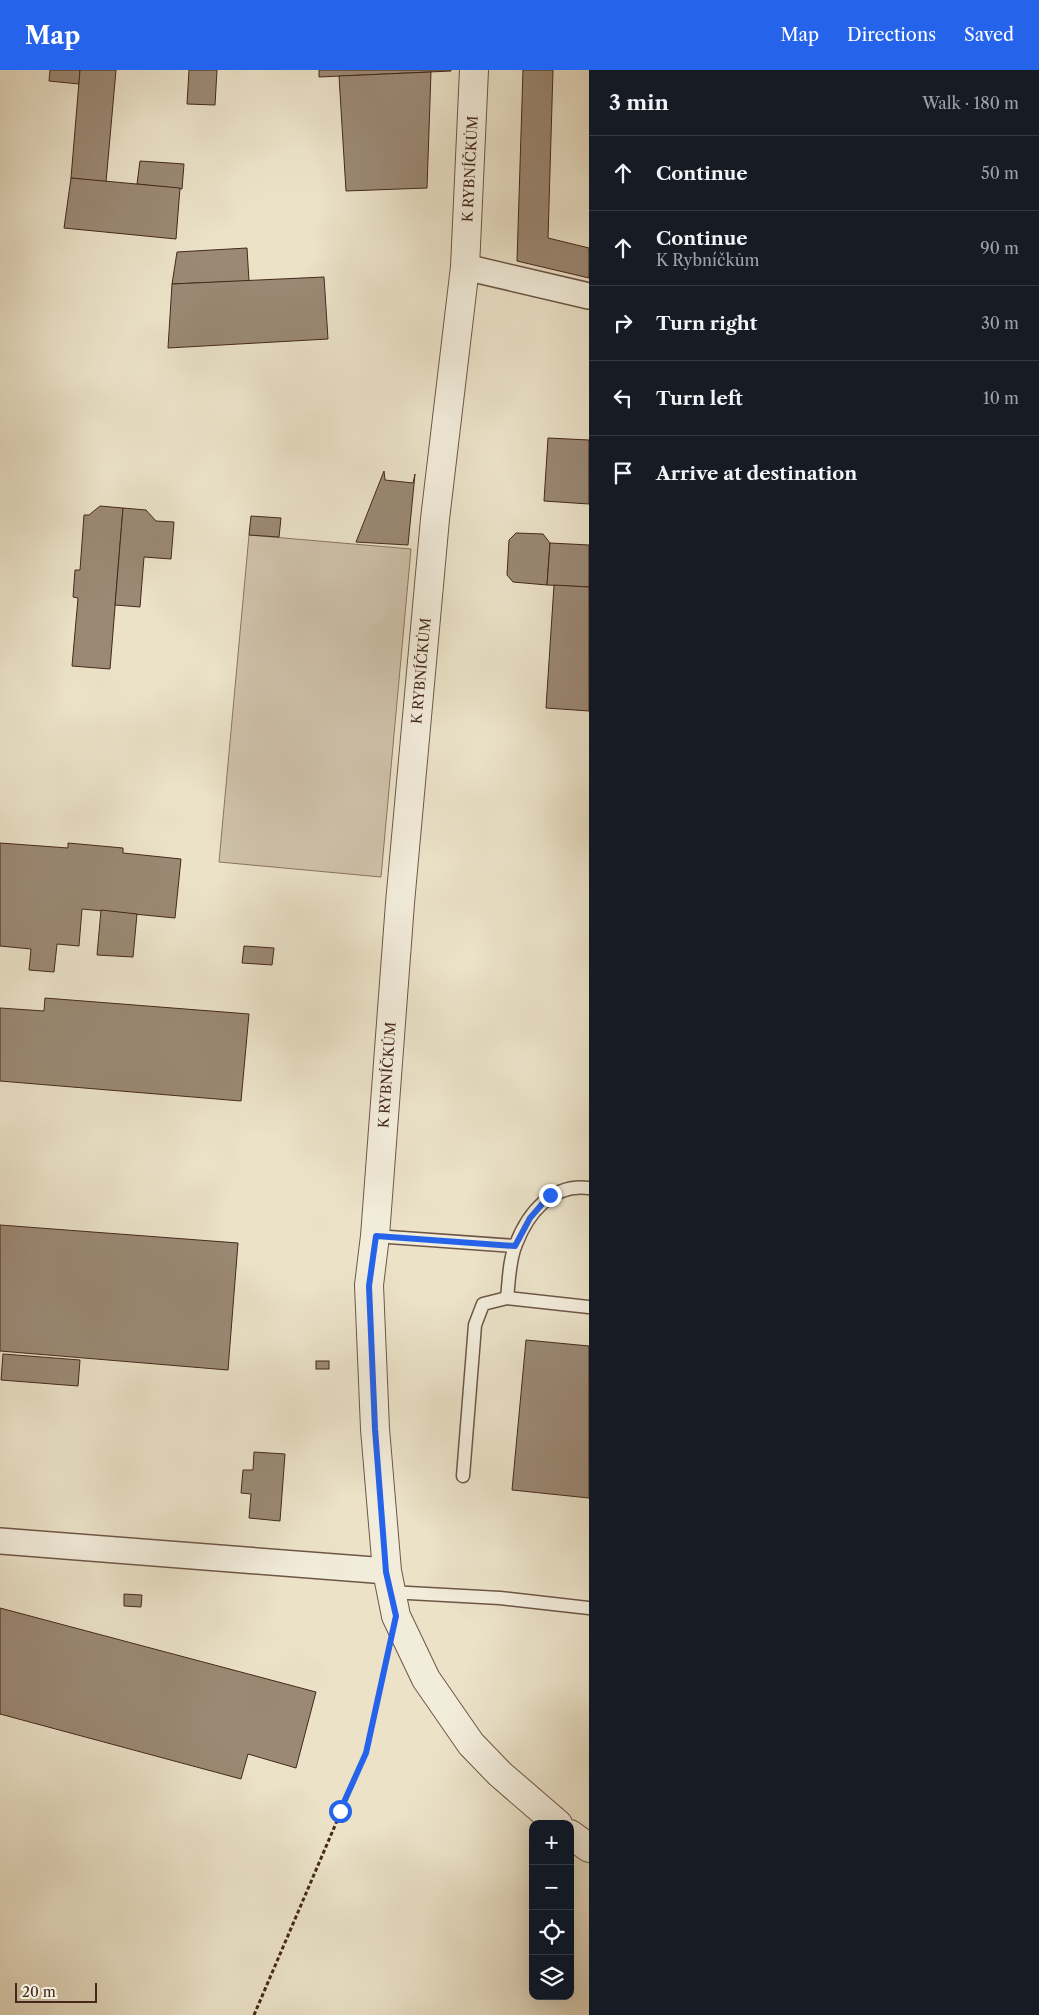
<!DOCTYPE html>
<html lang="en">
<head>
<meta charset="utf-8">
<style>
	:root { --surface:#171b24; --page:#242831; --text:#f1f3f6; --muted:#9ea1a6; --line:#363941; --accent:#2563eb }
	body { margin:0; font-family:"Libre Caslon Text",serif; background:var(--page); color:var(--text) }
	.controls { position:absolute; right:15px; bottom:15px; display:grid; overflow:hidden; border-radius:10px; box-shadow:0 5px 20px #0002 }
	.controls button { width:45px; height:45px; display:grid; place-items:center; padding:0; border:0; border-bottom:1px solid var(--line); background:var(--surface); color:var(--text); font:25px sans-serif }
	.scale { position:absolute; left:15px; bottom:12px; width:82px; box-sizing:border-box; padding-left:5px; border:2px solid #45281b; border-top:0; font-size:14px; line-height:18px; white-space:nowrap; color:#45281b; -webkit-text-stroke:4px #f2ecdb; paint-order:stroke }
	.stop { position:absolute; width:15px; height:15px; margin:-11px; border:4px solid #2563eb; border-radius:50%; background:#fff }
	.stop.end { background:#2563eb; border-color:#fff; box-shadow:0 1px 5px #0008 }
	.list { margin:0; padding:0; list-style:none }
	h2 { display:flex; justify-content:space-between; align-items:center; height:65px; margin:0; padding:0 20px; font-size:21px }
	h2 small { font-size:16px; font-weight:400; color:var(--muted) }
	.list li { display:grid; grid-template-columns:32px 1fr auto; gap:15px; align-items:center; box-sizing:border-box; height:75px; padding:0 20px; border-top:1px solid var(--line) }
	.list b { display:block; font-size:19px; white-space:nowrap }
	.list p { margin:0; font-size:16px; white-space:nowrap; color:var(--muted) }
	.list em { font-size:16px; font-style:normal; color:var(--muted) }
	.icon { flex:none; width:28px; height:28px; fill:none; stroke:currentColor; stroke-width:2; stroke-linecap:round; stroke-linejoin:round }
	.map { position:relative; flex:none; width:589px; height:1945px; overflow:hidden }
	header { display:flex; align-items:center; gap:30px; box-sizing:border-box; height:70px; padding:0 25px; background:var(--accent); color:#fff }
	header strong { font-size:24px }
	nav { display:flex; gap:28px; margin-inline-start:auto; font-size:18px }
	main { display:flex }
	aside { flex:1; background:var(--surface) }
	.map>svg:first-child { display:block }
</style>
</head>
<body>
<header>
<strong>Map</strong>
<nav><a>Map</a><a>Directions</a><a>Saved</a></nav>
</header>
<main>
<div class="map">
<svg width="589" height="1945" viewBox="0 0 589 1945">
	<rect width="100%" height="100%" fill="#ebe2c8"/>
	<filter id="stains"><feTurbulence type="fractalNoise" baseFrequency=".004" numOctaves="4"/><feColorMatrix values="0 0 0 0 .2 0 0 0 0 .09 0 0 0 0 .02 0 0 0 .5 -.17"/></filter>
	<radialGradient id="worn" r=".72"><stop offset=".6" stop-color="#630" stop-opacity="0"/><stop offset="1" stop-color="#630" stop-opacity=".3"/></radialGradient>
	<path fill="#cfc2ab" stroke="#8a7563" d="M249 465 411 479 381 807 219 792Z"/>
	<g fill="#9b8975" stroke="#45281b">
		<path d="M50 0H80L79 14 49 11Z"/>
		<path d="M80 0H116L106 112 71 108Z"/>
		<path d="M189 0H217L215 35 187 34Z"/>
		<path d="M319 0H451V1L319 7Z"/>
		<path d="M523 0H553L548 168 589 178V208L517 191Z"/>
		<path d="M431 2 427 118 346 121 339 6Z"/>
		<path d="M140 91 184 94 182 119 137 114Z"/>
		<path d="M71 108 180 118 176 169 64 158Z"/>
		<path d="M247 178 249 211 172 214 177 182Z"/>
		<path d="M324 207 328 269 168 278 172 214Z"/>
		<path d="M548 368 589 370V434L544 431Z"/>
		<path d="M384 401 385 410 413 413 415 404 408 475 356 472Z"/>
		<path d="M100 436 123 438 110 599 72 596 78 528 73 527 75 500H80L84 445H89Z"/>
		<path d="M123 438 146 440 156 451 174 452 171 489 144 487 140 537 115 535Z"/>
		<path d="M251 446 281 448 279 467 249 465Z"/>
		<path d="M516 463 543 464 550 473 547 515 513 512 507 505 509 470Z"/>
		<path d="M550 473 589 475V517L547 515Z"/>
		<path d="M554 515 589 517V641L546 638Z"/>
		<path d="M0 773 68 778V773L123 778V783L181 789 175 848 82 839 79 876 57 874 54 902 29 900 31 879 0 876Z"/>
		<path d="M101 840 137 844 133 887 97 885Z"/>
		<path d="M244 876 274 878 272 895 242 893Z"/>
		<path d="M45 928 249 944 241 1031 0 1011V938L44 941Z"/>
		<path d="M0 1155 238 1173 228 1300 0 1281Z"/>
		<path d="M526 1270 589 1276V1428L512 1420Z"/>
		<path d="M3 1284 80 1290 78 1316 1 1310Z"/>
		<rect x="316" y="1291" width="13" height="8"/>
		<path d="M254 1382 285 1384 280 1451 249 1448 251 1424 241 1423 243 1400H253Z"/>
		<path d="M124 1524 142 1525 141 1537 124 1536Z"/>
		<path d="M0 1538 316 1622 296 1698 248 1684 241 1709 0 1644Z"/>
	</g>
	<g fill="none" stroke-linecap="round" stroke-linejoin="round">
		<defs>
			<g id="service">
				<path d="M375 1166 515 1176"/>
				<path d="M507 1228C509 1211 509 1190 516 1174 528 1143 552 1113 589 1118"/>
				<path d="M463 1406 475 1255 483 1234 507 1228 589 1237"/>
				<path d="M390 1522 500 1528 589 1538"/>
			</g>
			<g id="minor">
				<path d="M465 197 589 226"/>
				<path d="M0 1471 387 1501"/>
			</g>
			<g id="tertiary">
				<path d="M474 0 465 197 435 449 400 833 375 1166 369 1215 375 1359 387 1501 396 1546 426 1609 471 1674 500 1704 558 1754"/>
				<path d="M570 1764 589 1778"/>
			</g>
		</defs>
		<use href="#service" stroke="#6e5646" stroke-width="15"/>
		<use href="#minor" stroke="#6e5646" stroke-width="28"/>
		<use href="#tertiary" stroke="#6e5646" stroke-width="30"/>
		<path stroke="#45281b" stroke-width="3" stroke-dasharray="4 2.5" stroke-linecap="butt" d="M254 1945 366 1683 386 1593"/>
		<use href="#service" stroke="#f2ecdb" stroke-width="12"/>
		<use href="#minor" stroke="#f2ecdb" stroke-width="25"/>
		<use href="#tertiary" stroke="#f2ecdb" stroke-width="28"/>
	</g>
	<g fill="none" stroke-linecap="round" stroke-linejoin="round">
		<path stroke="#2563eb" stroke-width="6" d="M340 1741 366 1683 396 1546 386 1502 375 1359 369 1216 376 1166 515 1176 530 1148 550 1125"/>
	</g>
	<g text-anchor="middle" stroke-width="5" stroke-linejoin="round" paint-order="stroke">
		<g font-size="14" fill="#45281b" stroke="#f2ecdb">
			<text transform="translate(470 99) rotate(-87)" y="5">K RYBNÍČKŮM</text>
			<text transform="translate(421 601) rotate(-85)" y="5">K RYBNÍČKŮM</text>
			<text transform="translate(387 1005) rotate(-86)" y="5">K RYBNÍČKŮM</text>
		</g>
	</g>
	<rect width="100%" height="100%" filter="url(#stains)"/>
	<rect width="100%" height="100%" fill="url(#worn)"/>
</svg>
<div class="controls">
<button>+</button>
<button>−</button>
<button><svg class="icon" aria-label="locate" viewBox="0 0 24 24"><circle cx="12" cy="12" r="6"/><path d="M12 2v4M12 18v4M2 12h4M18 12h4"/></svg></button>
<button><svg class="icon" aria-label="layers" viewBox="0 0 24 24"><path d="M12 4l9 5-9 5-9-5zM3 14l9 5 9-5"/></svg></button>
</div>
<div class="scale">20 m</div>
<div class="stop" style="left:340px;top:1741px"></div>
<div class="stop end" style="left:550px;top:1125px"></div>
</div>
<aside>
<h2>3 min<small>Walk · 180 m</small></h2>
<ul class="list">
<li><svg class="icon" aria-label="ahead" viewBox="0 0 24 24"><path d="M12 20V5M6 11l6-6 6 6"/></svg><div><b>Continue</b></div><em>50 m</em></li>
<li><svg class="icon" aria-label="ahead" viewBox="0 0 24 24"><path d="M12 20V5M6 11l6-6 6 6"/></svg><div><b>Continue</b><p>K Rybníčkům</p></div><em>90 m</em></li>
<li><svg class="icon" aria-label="right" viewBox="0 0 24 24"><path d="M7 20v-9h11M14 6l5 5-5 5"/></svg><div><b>Turn right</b></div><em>30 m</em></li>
<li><svg class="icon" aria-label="left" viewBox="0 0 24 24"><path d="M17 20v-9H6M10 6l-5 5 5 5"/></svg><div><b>Turn left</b></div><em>10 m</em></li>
<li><svg class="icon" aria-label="arrive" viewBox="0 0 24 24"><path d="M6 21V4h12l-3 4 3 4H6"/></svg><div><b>Arrive at destination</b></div></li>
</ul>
</aside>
</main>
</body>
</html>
